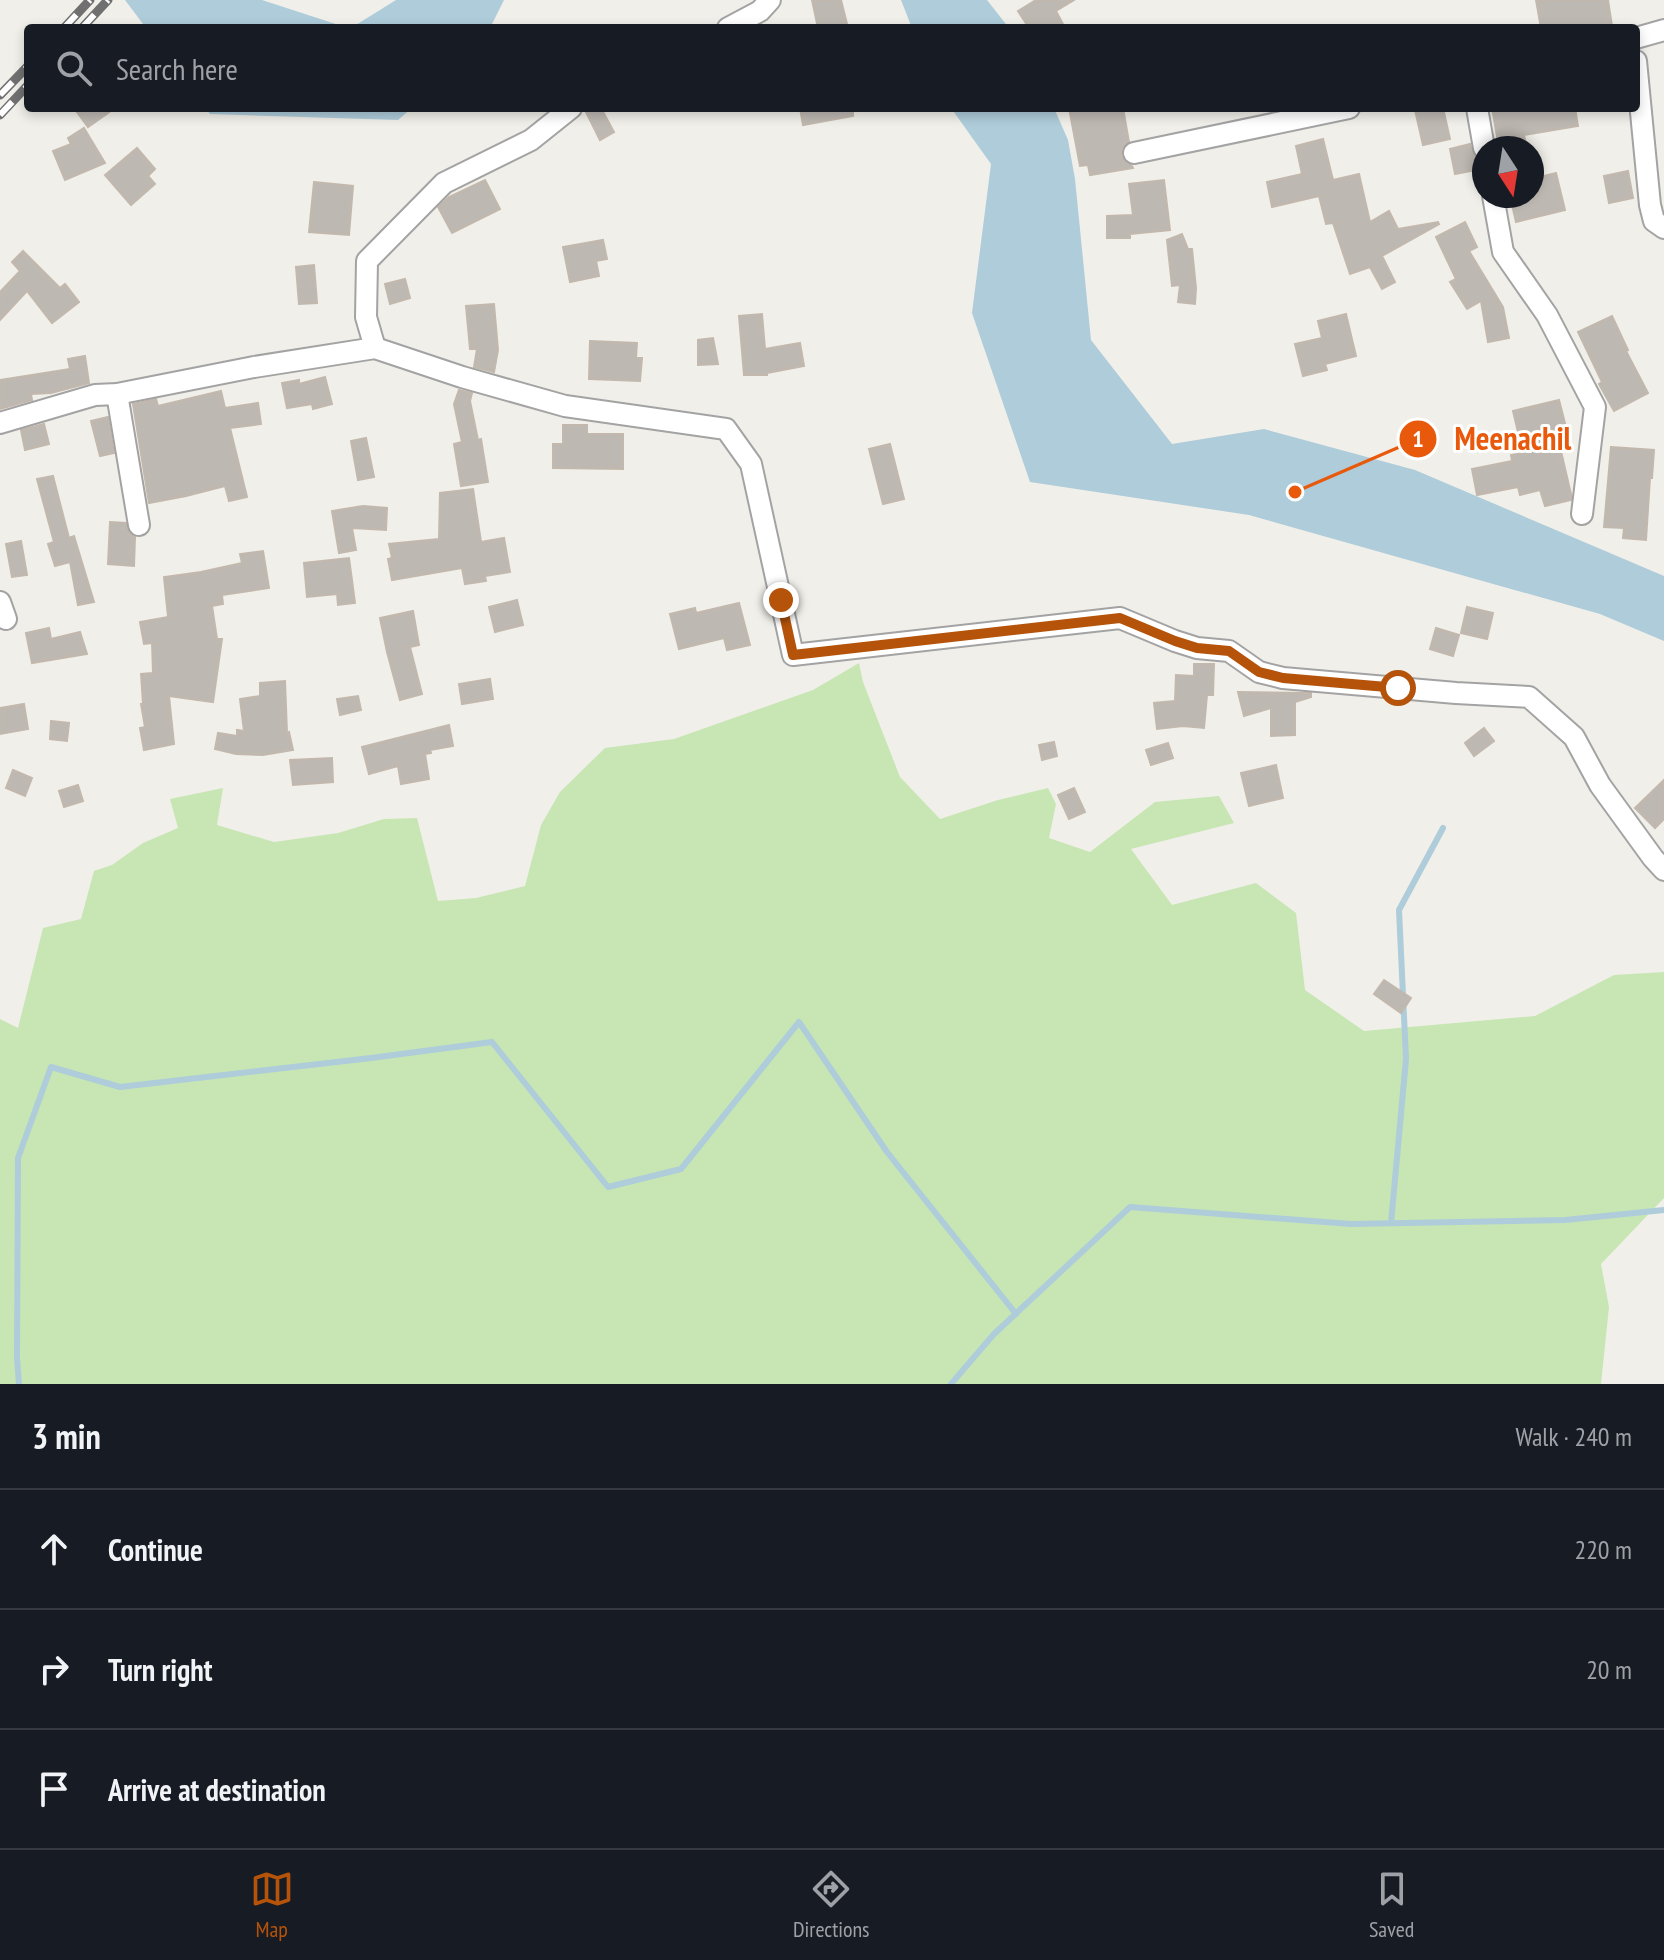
<!DOCTYPE html>
<html lang="en">
<head>
<meta charset="utf-8">
<style>
	:root { --surface:#171b24; --page:#20242c; --text:#f1f3f6; --muted:#9ea1a6; --line:#363941; --accent:#b45309 }
	body { margin:0; font-family:"PT Sans Narrow",sans-serif; background:var(--page); color:var(--text) }
	.compass { position:absolute; left:1472px; top:136px; width:72px; height:72px; border-radius:50%; background:var(--surface); box-shadow:0 4px 12px #0003; rotate:168deg }
	.stop { position:absolute; width:24px; height:24px; margin:-18px; border:6px solid #b45309; border-radius:50%; background:#fff }
	.stop.end { background:#b45309; border-color:#fff; box-shadow:0 2px 8px #0008 }
	.list { margin:0; padding:0; list-style:none }
	h2 { display:flex; justify-content:space-between; align-items:center; height:104px; margin:0; padding:0 32px; font-size:34px }
	h2 small { font-size:26px; font-weight:400; color:var(--muted) }
	.list li { display:grid; grid-template-columns:52px 1fr auto; gap:24px; align-items:center; box-sizing:border-box; height:120px; padding:0 32px; border-top:2px solid var(--line) }
	.list b { display:block; font-size:30px; white-space:nowrap }
	.list em { font-size:26px; font-style:normal; color:var(--muted) }
	.icon { flex:none; width:44px; height:44px; fill:none; stroke:currentColor; stroke-width:2; stroke-linecap:round; stroke-linejoin:round }
	.map { position:relative; flex:none; width:1664px; height:1384px; overflow:hidden }
	.search { position:absolute; background:var(--surface); box-shadow:0 4px 12px #0003; left:24px; right:24px; top:24px; height:88px; display:flex; align-items:center; gap:20px; box-sizing:border-box; padding:0 28px; border-radius:8px; color:var(--muted); font-size:30px }
	.sheet { height:464px; background:var(--surface) }
	nav { display:flex; justify-content:space-around; align-items:center; box-sizing:border-box; height:112px; border-top:2px solid var(--line); background:var(--surface); font-size:22px; color:var(--muted) }
	nav a { display:grid; justify-items:center; gap:4px }
	nav .on { color:var(--accent) }
	.map>svg:first-child { display:block }
</style>
</head>
<body>
<div class="map">
<svg width="1664" height="1384" viewBox="0 0 1664 1384">
	<rect width="100%" height="100%" fill="#f1efe9"/>
	<path fill="#c7e6b4" d="M859 663 863 682 900 777 940 819 998 800 1048 788 1056 804 1049 838 1090 852 1155 802 1219 796 1234 823 1131 849 1172 905 1256 883 1296 913 1305 990 1364 1031 1535 1016 1614 975 1664 972V1198L1601 1264 1609 1307 1601 1384H0V1019L18 1028 43 928 81 919 94 871 112 865 143 843 178 828 170 799 223 788 217 825 274 842 338 833 384 819 417 818 438 901 476 898 525 886 541 825 560 792 605 748 674 739 813 690Z"/>
	<g fill="#aeccda">
		<path d="M125 0H262L348 28H146Z"/>
		<path d="M396 0H504L490 28H351Z"/>
		<path d="M901 0H987L1009 28H912Z"/>
		<path d="M205 108H412L398 120 210 114Z"/>
		<path d="M951 108H1054L1068 140 1075 179 1091 340 1172 444 1264 429 1415 470 1664 576V641L1600 614 1249 515 1030 482 972 313 991 164Z"/>
	</g>
	<g fill="none" stroke-linecap="round" stroke-linejoin="round">
		<g stroke="#aeccda" stroke-width="6">
			<path d="M1391 1223 1406 1059 1399 910 1443 828"/>
			<path d="M19 1384 17 1358 18 1158 51 1067 120 1087 371 1058 492 1042 608 1187 681 1169 799 1022 887 1152 1016 1314"/>
			<path d="M951 1384 994 1334 1130 1207 1351 1224 1565 1220 1664 1210"/>
		</g>
	</g>
	<g fill="#beb8b2" stroke="#c2b8ad" stroke-width="2">
		<path d="M812 0H841L848 28H818Z"/>
		<path d="M1036 0H1074L1056 11 1065 28H1029L1018 11Z"/>
		<path d="M1536 0H1608L1612 26 1600 28H1541Z"/>
		<path d="M74 108H115L88 127Z"/>
		<path d="M584 108H601L614 132 600 140Z"/>
		<path d="M800 108H853V116L803 125Z"/>
		<path d="M1069 108H1123L1129 142 1122 148 1121 155 1124 161 1132 166 1133 168 1090 175 1088 165 1080 166Z"/>
		<path d="M1423 108H1443L1450 139 1423 145 1415 110Z"/>
		<path d="M1492 108H1575L1578 126 1524 135 1527 148H1499Z"/>
		<path d="M84 128 105 163 65 180 53 151 71 144 68 138Z"/>
		<path d="M1323 139 1333 180 1359 174 1370 222 1389 211 1398 229 1438 222 1439 224 1382 256 1395 282 1382 289 1370 267 1350 274 1333 223 1326 224 1319 196 1272 207 1267 182 1302 174 1296 146Z"/>
		<path d="M1470 144 1474 156 1479 160 1481 169 1455 174 1450 149Z"/>
		<path d="M137 148 155 169 148 176 155 184 131 205 105 175Z"/>
		<path d="M1628 171 1633 198 1609 203 1604 176Z"/>
		<path d="M1556 173 1565 210 1516 222 1510 196H1532V179Z"/>
		<path d="M485 180 500 209 452 233 438 207 449 197Z"/>
		<path d="M1164 180 1170 230 1130 234V238H1107V216L1133 215 1129 184Z"/>
		<path d="M314 182 353 186 349 235 309 232Z"/>
		<path d="M1465 222 1477 247 1469 251 1503 307 1509 338 1488 342 1481 301 1467 309 1450 282 1456 279 1436 237Z"/>
		<path d="M1182 234 1188 249H1192L1196 288 1195 304 1178 302 1180 285 1172 286 1167 240Z"/>
		<path d="M603 240 607 259 596 261 599 276 570 282 563 247Z"/>
		<path d="M23 251 60 288 65 284 79 302 52 323 27 291 0 320V292L20 271 12 262Z"/>
		<path d="M314 265 317 303 299 304 296 267Z"/>
		<path d="M405 279 410 298 390 304 385 284Z"/>
		<path d="M494 304 498 350 494 372 474 367 477 349H470L466 306Z"/>
		<path d="M762 314 765 349 800 343 804 366 767 373V375H744L739 316Z"/>
		<path d="M1346 314 1356 356 1325 364 1327 370 1303 376 1295 344 1322 338 1318 321Z"/>
		<path d="M1612 316 1628 350 1626 351 1648 393 1614 411 1599 384 1602 382 1578 332Z"/>
		<path d="M713 338 718 364 698 365V340Z"/>
		<path d="M590 341 637 343 636 358H642L640 381 589 379Z"/>
		<path d="M85 356 89 383 51 393 31 394 32 400 0 409V380L70 369 68 359Z"/>
		<path d="M325 377 332 404 313 409 312 404 287 408 282 383 299 380V384Z"/>
		<path d="M459 390 472 393 470 401 478 440 481 439 488 482 461 486 454 444 462 442 454 404Z"/>
		<path d="M221 391 225 408 258 403 261 424 230 428 247 497 229 501 225 486 186 496 149 503 133 404 156 399 158 406Z"/>
		<path d="M1559 400 1567 431 1557 434 1571 494V500L1545 506 1540 490 1520 495 1518 487 1477 495 1472 469 1512 461 1511 455 1523 453 1513 411Z"/>
		<path d="M108 417 114 453 100 456 91 421Z"/>
		<path d="M44 424 49 444 25 450 21 430Z"/>
		<path d="M563 425H587V434H623V469L553 468V444H563Z"/>
		<path d="M366 438 374 477 358 480 351 441Z"/>
		<path d="M890 444 904 499 883 504 869 449Z"/>
		<path d="M1611 447 1654 450 1652 478H1650L1646 540 1623 538 1624 528 1604 527Z"/>
		<path d="M53 476 69 538 74 536 94 602 78 605 70 562 55 566 48 544 54 542 37 479Z"/>
		<path d="M473 489 481 542 504 538 510 572 485 576 486 581 465 584 462 568 392 580 388 559 392 558 389 544 439 539 440 493Z"/>
		<path d="M363 506 387 508 386 530 352 528 356 550 339 553 332 511Z"/>
		<path d="M110 522 126 523 129 533 135 537 134 566 108 564Z"/>
		<path d="M21 541 27 575 12 577 6 544Z"/>
		<path d="M263 551 269 588 222 595 223 604 212 606 217 639H222L213 702 169 696 174 744 144 750 140 728 145 727 141 704H143L141 674 153 673 152 643 144 644 140 622 168 617 164 577 201 572 242 563 240 554Z"/>
		<path d="M349 558 355 603 338 605 337 594 307 597 304 563Z"/>
		<path d="M517 600 523 625 495 632 489 607Z"/>
		<path d="M739 603 750 645 727 650 724 638 679 649 670 614 695 608 696 613Z"/>
		<path d="M1467 607 1493 613 1487 639 1461 633Z"/>
		<path d="M413 611 419 645 410 647 422 694 400 700 387 652 380 618Z"/>
		<path d="M49 628 51 639 80 632 87 654 32 663 26 633Z"/>
		<path d="M1436 628 1459 635 1453 656 1430 649Z"/>
		<path d="M1194 664H1214L1213 695H1207L1204 728 1183 726 1157 729 1154 703 1175 701 1176 675 1194 676Z"/>
		<path d="M490 679 493 699 462 704 459 684Z"/>
		<path d="M285 681 287 733 289 732 293 750 263 755 236 754 215 749 218 733 237 736V730L244 731 240 699 260 696V683Z"/>
		<path d="M1238 692 1307 693H1311V697L1295 702V735L1271 736V708L1244 716Z"/>
		<path d="M358 696 361 710 340 715 337 699Z"/>
		<path d="M24 704 28 729 0 734V708Z"/>
		<path d="M51 721 69 723 67 741 50 739Z"/>
		<path d="M449 725 453 746 430 750 431 753 425 754 429 779 401 784 398 766 369 774 362 747Z"/>
		<path d="M1484 728 1494 741 1474 756 1465 743Z"/>
		<path d="M1054 742 1057 756 1042 760 1039 745Z"/>
		<path d="M1168 743 1173 758 1151 765 1146 750Z"/>
		<path d="M332 758 333 782 293 785 290 760Z"/>
		<path d="M1276 765 1283 798 1249 806 1241 773Z"/>
		<path d="M13 770 32 778 25 796 6 788Z"/>
		<path d="M1664 780V819L1655 828 1635 808Z"/>
		<path d="M78 785 83 801 64 807 59 791Z"/>
		<path d="M1074 788 1085 812 1069 819 1058 795Z"/>
		<path d="M1384 980 1411 998 1401 1013 1374 994Z"/>
	</g>
	<g fill="none" stroke-linecap="round" stroke-linejoin="round">
		<defs>
			<g id="street">
				<path d="M728 28 760 11 770 0"/>
				<path d="M1636 38 1664 30"/>
				<path d="M1636 61 1650 205 1654 221 1664 228"/>
				<path d="M1477 108 1484 148"/>
				<path d="M1134 153 1349 108"/>
				<path d="M1493 196 1503 252 1547 315 1595 407 1582 514"/>
				<path d="M375 348 366 317 367 261 444 183 531 140 571 108"/>
				<path d="M117 394 139 525"/>
				<path d="M0 423 95 395 117 394 254 367 375 348 462 377 565 406 726 429 751 464 793 655 1120 618 1175 641 1197 648 1229 651 1259 672 1283 678 1456 693 1529 697 1574 737 1600 785 1653 858 1664 870"/>
				<path d="M0 602 6 619"/>
			</g>
		</defs>
		<use href="#street" stroke="#a3a3a3" stroke-width="24"/>
		<use href="#street" stroke="#fff" stroke-width="20"/>
		<defs>
			<g id="rail">
				<path d="M64 28 90 0"/>
				<path d="M82 28 108 0"/>
				<path d="M0 95 28 66"/>
				<path d="M0 115 28 85"/>
			</g>
		</defs>
		<use href="#rail" stroke="#707070" stroke-width="9"/>
		<use href="#rail" stroke="#fff" stroke-width="6" stroke-dasharray="18" stroke-linecap="butt"/>
	</g>
	<g fill="none" stroke-linecap="round" stroke-linejoin="round">
		<path stroke="#b45309" stroke-width="10" d="M781 600 793 655 1120 618 1175 641 1197 648 1229 651 1259 672 1283 678 1398 688"/>
	</g>
	<path fill="none" stroke="#e8590c" stroke-width="3" d="M1295 492L1418 439"/>
	<g fill="#e8590c" stroke="#fff" stroke-width="3">
		<circle cx="1295" cy="492" r="8"/>
		<circle cx="1418" cy="439" r="20"/>
	</g>
	<g font-size="24" text-anchor="middle" font-weight="bold" fill="#fff">
		<text x="1418" y="447">1</text>
	</g>
	<g font-size="32" text-anchor="middle" font-weight="bold" fill="#e8590c" stroke="#fff" stroke-width="6" stroke-linejoin="round" paint-order="stroke">
		<text x="1513" y="450">Meenachil</text>
	</g>
</svg>
<svg class="compass" viewBox="-18 -18 36 36"><path d="M0-13l5 13h-10z" fill="#e53935"/><path d="M0 13l5-13h-10z" fill="#9ea1a6"/></svg>
<div class="stop" style="left:1398px;top:688px"></div>
<div class="stop end" style="left:781px;top:600px"></div>
<div class="search"><svg class="icon" aria-label="search" viewBox="0 0 24 24"><circle cx="10" cy="10" r="6"/><path d="M15 15l6 6"/></svg>Search here</div>
</div>
<section class="sheet">
<h2>3 min<small>Walk · 240 m</small></h2>
<ul class="list">
<li><svg class="icon" aria-label="ahead" viewBox="0 0 24 24"><path d="M12 20V5M6 11l6-6 6 6"/></svg><div><b>Continue</b></div><em>220 m</em></li>
<li><svg class="icon" aria-label="right" viewBox="0 0 24 24"><path d="M7 20v-9h11M14 6l5 5-5 5"/></svg><div><b>Turn right</b></div><em>20 m</em></li>
<li><svg class="icon" aria-label="arrive" viewBox="0 0 24 24"><path d="M6 21V4h12l-3 4 3 4H6"/></svg><div><b>Arrive at destination</b></div></li>
</ul>
</section>
<nav>
<a class="on"><svg class="icon" aria-label="map" viewBox="0 0 24 24"><path d="M3 6l6-2 6 2 6-2v14l-6 2-6-2-6 2zM9 4v14M15 6v14"/></svg>Map</a>
<a><svg class="icon" aria-label="directions" viewBox="0 0 24 24"><path d="M12 3l9 9-9 9-9-9zM9 14v-3h6M13 9l2 2-2 2"/></svg>Directions</a>
<a><svg class="icon" aria-label="saved" viewBox="0 0 24 24"><path d="M7 4h10v16l-5-4-5 4z"/></svg>Saved</a>
</nav>
</body>
</html>
